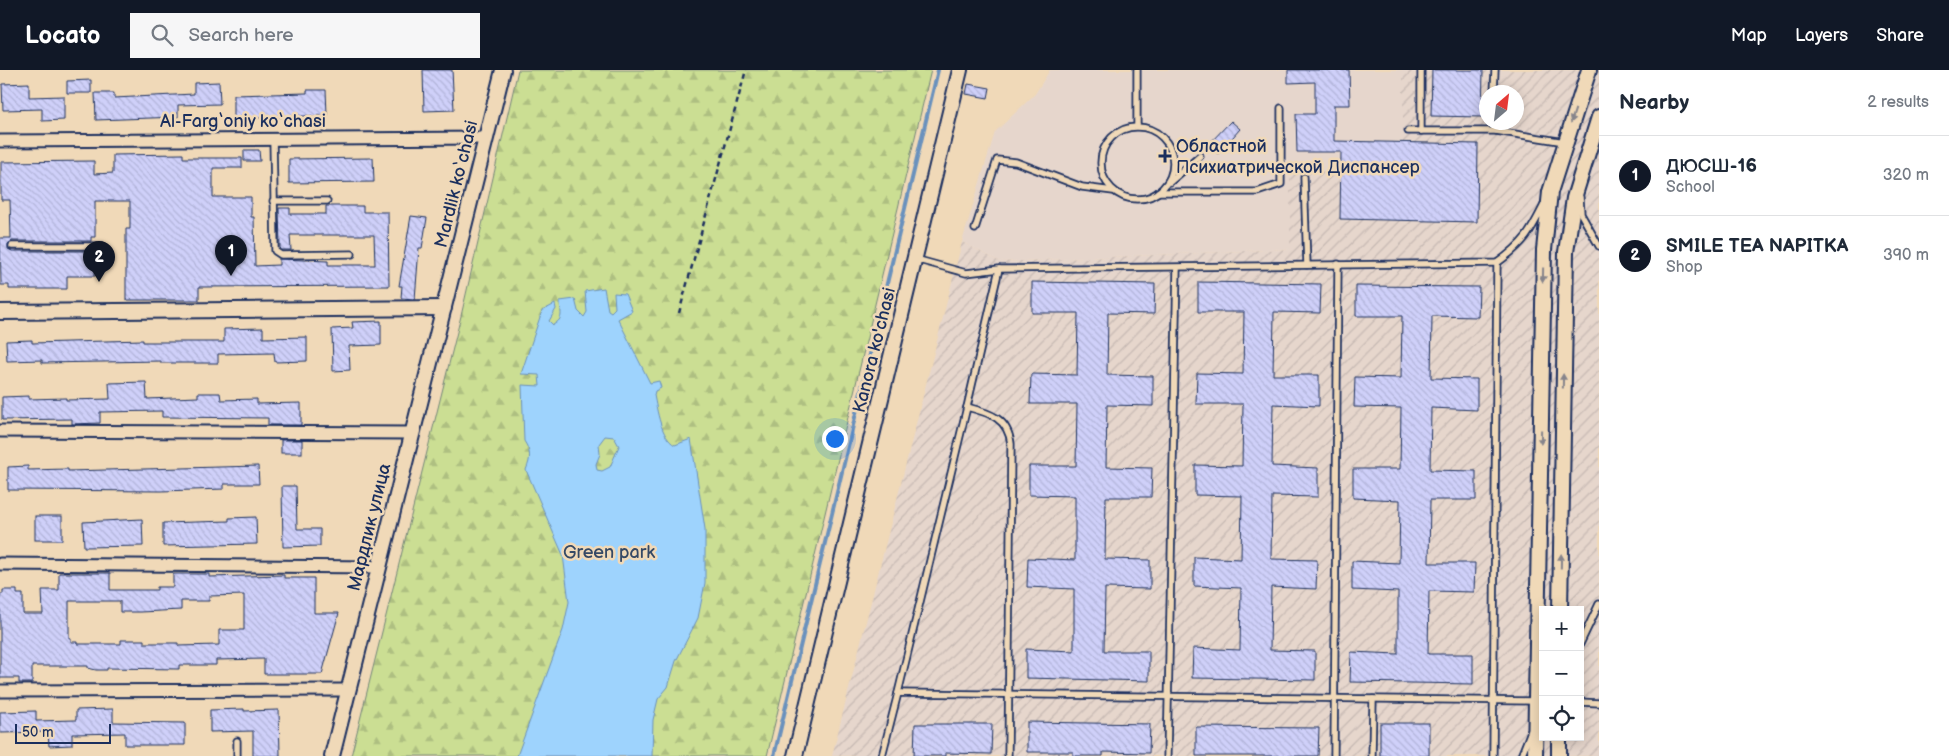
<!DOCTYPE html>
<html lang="en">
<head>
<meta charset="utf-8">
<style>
	:root { --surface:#fff; --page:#f6f6f7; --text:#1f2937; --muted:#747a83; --line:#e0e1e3; --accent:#111827 }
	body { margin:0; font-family:"Balsamiq Sans",sans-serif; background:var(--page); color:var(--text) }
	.controls { position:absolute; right:15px; bottom:15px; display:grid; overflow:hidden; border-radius:0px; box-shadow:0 2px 12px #0003 }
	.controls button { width:45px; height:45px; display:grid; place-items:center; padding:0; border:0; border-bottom:1px solid var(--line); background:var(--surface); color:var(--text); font:25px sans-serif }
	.compass { position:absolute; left:1479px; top:15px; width:45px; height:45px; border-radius:50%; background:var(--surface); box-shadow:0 2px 12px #0003; rotate:28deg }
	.scale { position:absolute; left:15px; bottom:12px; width:96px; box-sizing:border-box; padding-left:5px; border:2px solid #1b2f5e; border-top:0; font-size:14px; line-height:18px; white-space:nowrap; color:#1b2f5e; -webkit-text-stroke:4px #f0d9b8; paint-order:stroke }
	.you { position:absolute; left:834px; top:368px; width:18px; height:18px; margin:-12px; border:4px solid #fff; border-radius:50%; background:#1a73e8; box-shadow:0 0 0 8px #1a73e833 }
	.badge { display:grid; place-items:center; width:32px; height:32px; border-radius:50%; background:var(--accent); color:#fff; font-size:16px; font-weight:700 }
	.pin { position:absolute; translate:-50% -41px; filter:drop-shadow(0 1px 2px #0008) }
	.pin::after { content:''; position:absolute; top:26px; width:18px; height:15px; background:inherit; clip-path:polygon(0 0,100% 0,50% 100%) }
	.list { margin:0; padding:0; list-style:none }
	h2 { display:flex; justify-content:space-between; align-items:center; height:65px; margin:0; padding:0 20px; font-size:21px }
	h2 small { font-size:16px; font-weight:400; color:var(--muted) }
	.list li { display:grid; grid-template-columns:32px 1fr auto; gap:15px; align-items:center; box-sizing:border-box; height:80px; padding:0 20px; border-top:1px solid var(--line) }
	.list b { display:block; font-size:19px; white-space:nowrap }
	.list p { margin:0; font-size:16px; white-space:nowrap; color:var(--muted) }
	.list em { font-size:16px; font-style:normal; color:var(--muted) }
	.icon { flex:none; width:28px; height:28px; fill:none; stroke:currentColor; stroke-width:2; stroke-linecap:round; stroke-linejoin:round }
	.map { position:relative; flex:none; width:1599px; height:686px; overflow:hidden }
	header { display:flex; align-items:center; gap:30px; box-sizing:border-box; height:70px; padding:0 25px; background:var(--accent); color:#fff }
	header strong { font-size:24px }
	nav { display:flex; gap:28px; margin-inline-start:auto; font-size:18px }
	.search { width:350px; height:45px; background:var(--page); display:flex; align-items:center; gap:12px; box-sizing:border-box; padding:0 18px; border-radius:0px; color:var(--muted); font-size:19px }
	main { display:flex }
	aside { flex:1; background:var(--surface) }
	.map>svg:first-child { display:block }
</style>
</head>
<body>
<header>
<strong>Locato</strong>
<div class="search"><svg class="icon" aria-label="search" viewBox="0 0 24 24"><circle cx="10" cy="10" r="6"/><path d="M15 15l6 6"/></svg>Search here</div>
<nav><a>Map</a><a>Layers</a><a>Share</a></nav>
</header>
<main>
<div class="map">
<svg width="1599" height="686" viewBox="0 0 1599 686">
	<defs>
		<pattern id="industrial-furrows" width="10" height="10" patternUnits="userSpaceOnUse" patternTransform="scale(1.25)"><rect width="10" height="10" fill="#e6d6cc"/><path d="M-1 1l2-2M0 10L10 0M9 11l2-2" fill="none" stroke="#c5b8b2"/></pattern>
		<pattern id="forest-firs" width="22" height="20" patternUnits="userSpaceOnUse" patternTransform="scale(1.25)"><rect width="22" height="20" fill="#cbde93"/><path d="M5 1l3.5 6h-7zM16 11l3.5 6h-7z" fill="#aebf81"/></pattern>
		<pattern id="building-back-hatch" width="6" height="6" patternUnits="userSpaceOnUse" patternTransform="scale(1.25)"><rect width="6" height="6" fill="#cfd0f9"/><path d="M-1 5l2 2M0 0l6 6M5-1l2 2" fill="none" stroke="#b1b3d8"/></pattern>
	</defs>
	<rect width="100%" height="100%" fill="#f0d9b8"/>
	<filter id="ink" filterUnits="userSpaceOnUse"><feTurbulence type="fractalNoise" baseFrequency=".02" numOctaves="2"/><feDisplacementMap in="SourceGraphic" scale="10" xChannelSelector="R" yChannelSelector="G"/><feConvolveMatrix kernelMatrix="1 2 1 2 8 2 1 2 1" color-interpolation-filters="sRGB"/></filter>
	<g filter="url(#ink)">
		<path fill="#e6d6cc" d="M1050 0H1403L1404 72 1342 71 1341 101 1290 102V179L1000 192 962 172 995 62 1035 24Z"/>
		<path fill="url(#industrial-furrows)" fill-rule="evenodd" d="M1403 0H1599V686H832L962 172 1000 192 1290 179V102L1341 101V71L1403 72ZM1486 22H1516V52H1486ZM1543 540H1580V667H1543Z"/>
		<path fill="url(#forest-firs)" stroke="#738678" d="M518 0H931L767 686H351L461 246Z"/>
		<path fill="#9ed3fd" stroke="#6a91bd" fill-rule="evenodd" d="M604 218 608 240 611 242 615 238 614 223 625 224 632 241 618 249 650 313 659 311 661 318 655 321 654 325C657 340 661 368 675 375L691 369 705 459V513L698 548 676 591 668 617 658 629 653 650 652 686H517L563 560 569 532 563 485 526 400C531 388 531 382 524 371L522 315 540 316 539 305 521 304 542 241 555 234 556 239 549 251 553 255C565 248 560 243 560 231L575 229 578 241 584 247 587 242 585 221ZM605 366 614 367 619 376 610 397 602 401 597 400 596 394 600 384 599 374Z"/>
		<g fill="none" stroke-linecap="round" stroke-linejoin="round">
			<path stroke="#6a91bd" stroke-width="4" d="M774 686 938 0"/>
		</g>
		<g fill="url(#building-back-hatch)" stroke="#1b2f5e" fill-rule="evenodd">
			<path d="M423 0H452L454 40 424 41Z"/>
			<path d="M1288 0H1349L1350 35H1334V71L1478 74 1477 152 1340 149 1341 82H1297L1296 44H1315V12L1288 13Z"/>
			<path d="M1432 0H1483L1482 47 1431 46Z"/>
			<path d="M91 10V23H67V11Z"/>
			<path d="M219 12 220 34 178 35V47L96 50 95 23H114V28L194 24V13Z"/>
			<path d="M29 13V27L64 26V50L42 51V39L3 40 2 14Z"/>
			<path d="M968 14 990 18 988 28 966 24Z"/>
			<path d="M307 20H326L327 45 234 49V25L307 23Z"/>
			<path d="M1231 51 1240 59 1218 84 1208 75Z"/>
			<path d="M244 80H259L260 91H244Z"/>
			<path d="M183 84V88H242V98H213V127H251V147H254L255 196 279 195V189L328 191V195H375L374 165H290L291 180H282L280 178 279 138H290V144H326V136H363V142H388L389 216 199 217V230H126V159H130V131H95V167H91V171H12L8 174V179L12 181H91V196H95V206H67V219H9V215H1L0 168H11L10 130H1V92L94 91V104L113 103V85Z"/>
			<path d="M373 88 374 112 289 113V89Z"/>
			<path d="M411 146 427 148 422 178H419L415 229 401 228 402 216H399Z"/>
			<path d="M1032 212 1155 214 1154 244 1108 243 1107 305 1153 306V336L1107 335 1106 397 1152 398 1151 427H1106L1105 489 1150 490V519L1105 518 1104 581H1149V611L1026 608V579L1074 581V519L1027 517 1028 488 1075 490V426L1029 425V396H1076L1077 334H1030L1031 304 1077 305 1078 243H1032Z"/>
			<path d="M1198 212 1321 214 1320 243 1274 242 1273 305H1319V336L1273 334 1272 396 1318 398V427L1272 426 1271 489 1317 490 1316 519 1271 517 1270 580 1315 581V610L1192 608 1193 578 1240 580 1241 518 1194 516V487L1241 489 1242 426 1195 425V395L1242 396 1243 334H1196L1197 303 1243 304 1244 242H1198Z"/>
			<path d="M1356 216 1479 217 1478 247 1432 246 1431 308 1477 309V340L1431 338 1430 400 1476 401V430H1430L1429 493H1475L1474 522 1429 521 1428 584H1473V614L1350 612 1351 582 1398 584V522L1352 520V491L1399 493 1400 430 1353 428V399H1400L1401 338 1354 337 1355 307 1401 308 1402 246H1356Z"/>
			<path d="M381 251V275L349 276 350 300 333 301 332 259 353 258 352 252Z"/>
			<path d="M263 258V268L307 267V291L275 292 274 283 218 284V293H161V291L42 293V290L7 291 6 271 32 270V273L143 270V272H224V259Z"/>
			<path d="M146 312 147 329 198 327V323H220L221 330 257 329V334L301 333V355H268V348L162 347V341L100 342V353L72 354V349L2 350V327L29 326V329L66 328V330L110 329 109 313Z"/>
			<rect x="281" y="370" width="21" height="13"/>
			<path d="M28 396V400L68 399V401L258 396 259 414H224V419L161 421 8 420V397Z"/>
			<path d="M282 416H296L297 459H320V476L283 477Z"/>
			<rect x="35" y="446" width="27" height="24"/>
			<path d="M256 447 257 474 163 476V453L229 451V448Z"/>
			<path d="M142 449 143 476 84 477 83 452Z"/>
			<path d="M59 503H110V520H157V517H173V504H209V507L284 505V508H314V543H339L322 604H264V589L216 590V595H179V599L107 598V600H96L88 598V596H32V613H19V608H0V524H3V520H17V524H23V544H43L42 520H59ZM244 525V560H219V575L178 576V573H144V570H121V574H77V572H71V568H69V531H120V542H140L181 540V531H209V526Z"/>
			<path d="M113 639V652L185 653V675H125V663L72 664V675L49 676 48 662 0 663V642L36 641V651L76 650V640Z"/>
			<path d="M244 639V641L279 640 280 686H253V661L210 662V640Z"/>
			<path d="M1027 652 1150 654 1149 683 1103 682V686H1073V682H1027Z"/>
			<rect x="1380" y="653" width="49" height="33"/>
			<path d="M915 654H992L991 684 945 683V686H914Z"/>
			<path d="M1196 657 1319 658 1318 686H1196Z"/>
		</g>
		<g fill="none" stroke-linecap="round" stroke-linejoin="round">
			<defs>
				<g id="service">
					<path d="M1494 22 1495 0"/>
					<path d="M1494 52 1496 61 1565 72"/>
					<path d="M1137 56V0"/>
					<circle cx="1137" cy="93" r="36"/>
					<path d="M1408 61H1496"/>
					<path d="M1421 61V0"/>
					<path d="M273 69 275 181 281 185 352 184"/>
					<path d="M1304 107 1307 195"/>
					<path d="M1170 112 1200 86"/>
					<path d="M1158 122H1257L1281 114V38"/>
					<path d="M1580 127 1581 144 1599 176"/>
					<path d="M273 131H327"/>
					<path d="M975 159 997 90 1016 92 1082 117 1113 121"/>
					<path d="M12 176H102"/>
					<path d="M915 189 966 203 999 199 1497 193C1525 173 1530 163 1545 133"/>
					<path d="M999 199 967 337C990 343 1008 348 1011 374L1008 686"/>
					<path d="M1580 574 1599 534"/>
					<path d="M898 623 967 337"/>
					<path d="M1580 632 1599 633"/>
					<path d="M237 686V671"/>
					<path d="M882 686 898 623 1535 631"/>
					<path d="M1167 686 1177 198"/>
					<path d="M1334 686 1338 194"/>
					<path d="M1372 686 1373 629"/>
					<path d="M1493 686 1497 193"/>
					<path d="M1521 686 1531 661"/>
				</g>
				<g id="minor">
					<path d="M0 71 487 68"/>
					<path d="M0 361 412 363"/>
					<path d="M0 494 379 497"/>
					<path d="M0 621 348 620"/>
				</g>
				<g id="tertiary">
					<path d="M0 242 444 238"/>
					<path d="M1560 540 1566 182 1574 128 1599 47"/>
					<path d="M1559 667V686"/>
					<path d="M332 686 503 0"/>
					<path d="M795 686 960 0"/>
					<path d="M1535 686 1544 180 1550 122 1589 0"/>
				</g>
			</defs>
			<use href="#service" stroke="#1b2f5e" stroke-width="9"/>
			<use href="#minor" stroke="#1b2f5e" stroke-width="15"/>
			<use href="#tertiary" stroke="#1b2f5e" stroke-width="18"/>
			<path stroke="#1b2f5e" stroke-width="2.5" stroke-dasharray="5 4" stroke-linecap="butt" d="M679 243 746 0"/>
			<use href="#service" stroke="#f0d9b8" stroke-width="5.5"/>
			<use href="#minor" stroke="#f0d9b8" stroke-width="11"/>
			<use href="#tertiary" stroke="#f0d9b8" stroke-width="14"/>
		</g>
		<defs><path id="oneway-solid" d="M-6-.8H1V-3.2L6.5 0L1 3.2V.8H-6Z" transform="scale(1.25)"/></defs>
		<g fill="#86848b">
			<use href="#oneway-solid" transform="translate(1573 46) rotate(108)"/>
			<use href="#oneway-solid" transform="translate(1543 205) rotate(91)"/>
			<use href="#oneway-solid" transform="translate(1563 311) rotate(-89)"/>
			<use href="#oneway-solid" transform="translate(1541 367) rotate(91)"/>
			<use href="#oneway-solid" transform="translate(1561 491) rotate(-89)"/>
		</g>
	</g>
	<path fill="#1b2f5e" stroke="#f0d9b8" stroke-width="2" d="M1162.5 78.5h5v5h5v5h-5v5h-5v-5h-5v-5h5z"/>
	<g text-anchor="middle" stroke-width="5" stroke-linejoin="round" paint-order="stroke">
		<g font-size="18" fill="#1b2f5e" stroke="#f0d9b8">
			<text x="243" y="57">Al-Farg‘oniy ko‘chasi</text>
			<text transform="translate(456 114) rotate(-76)" y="6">Mardlik ko‘chasi</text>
			<text transform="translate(874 280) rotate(-76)" y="6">Kanora ko'chasi</text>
			<text transform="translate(369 457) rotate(-76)" y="6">Мардлик улица</text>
		</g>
		<g font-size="18" fill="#1b2f5e" stroke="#f0d9b8" text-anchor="start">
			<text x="1176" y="82">Областной<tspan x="1176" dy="21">Психиатрической Диспансер</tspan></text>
		</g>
		<g font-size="18" fill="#354966" stroke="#f0d9b8">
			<text x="609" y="488">Green park</text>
		</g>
	</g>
</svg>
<div class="controls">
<button>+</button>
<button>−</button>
<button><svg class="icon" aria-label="locate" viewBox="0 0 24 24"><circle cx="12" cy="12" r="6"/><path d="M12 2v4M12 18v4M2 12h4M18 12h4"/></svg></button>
</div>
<svg class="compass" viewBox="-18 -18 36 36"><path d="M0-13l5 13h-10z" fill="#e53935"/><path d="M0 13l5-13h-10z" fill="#747a83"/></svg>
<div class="scale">50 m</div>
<div class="you"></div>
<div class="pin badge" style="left:231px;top:206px">1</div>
<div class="pin badge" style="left:99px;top:212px">2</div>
</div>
<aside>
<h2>Nearby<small>2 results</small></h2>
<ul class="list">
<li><span class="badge">1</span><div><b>ДЮСШ-16</b><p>School</p></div><em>320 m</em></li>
<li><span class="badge">2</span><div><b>SMILE TEA NAPITKA</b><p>Shop</p></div><em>390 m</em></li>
</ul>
</aside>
</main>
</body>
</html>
